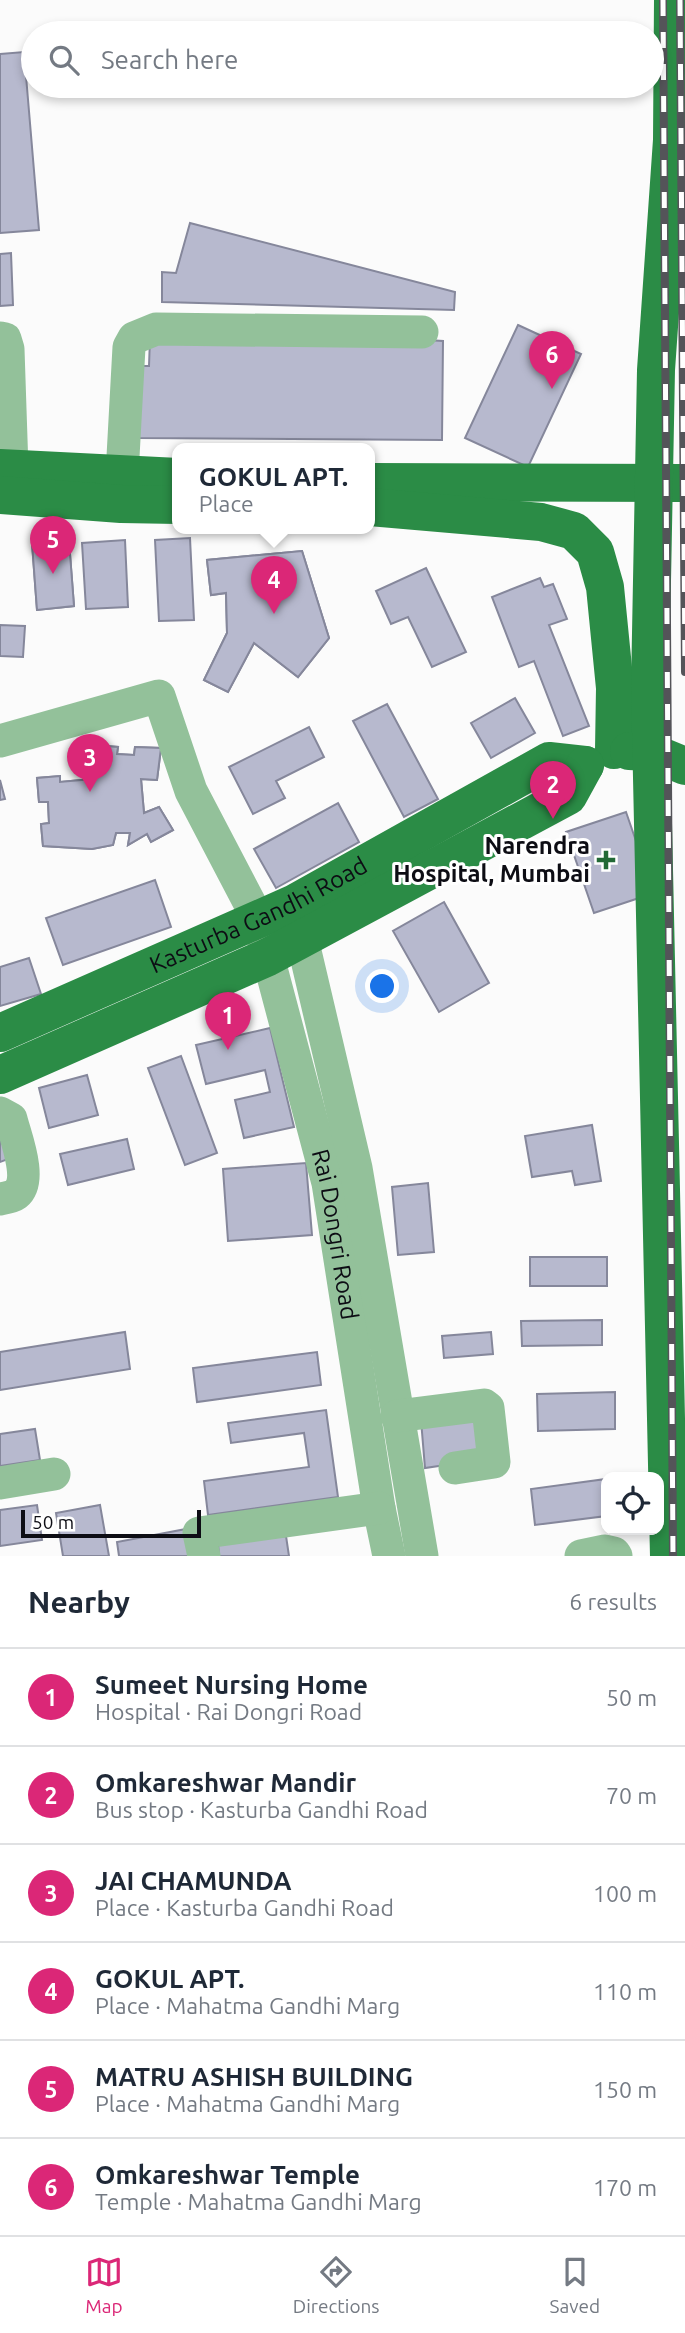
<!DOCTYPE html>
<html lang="en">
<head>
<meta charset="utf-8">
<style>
	:root { --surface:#fff; --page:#f2f2f3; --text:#1f2937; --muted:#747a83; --line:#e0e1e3; --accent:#db2777 }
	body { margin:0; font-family:Ubuntu,sans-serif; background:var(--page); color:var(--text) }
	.controls { position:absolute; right:21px; bottom:21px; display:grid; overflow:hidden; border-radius:14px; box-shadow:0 4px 10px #0003 }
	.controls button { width:63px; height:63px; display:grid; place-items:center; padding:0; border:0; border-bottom:2px solid var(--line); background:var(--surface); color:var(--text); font:35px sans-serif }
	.scale { position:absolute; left:21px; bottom:18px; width:180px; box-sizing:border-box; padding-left:7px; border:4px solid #0d0d14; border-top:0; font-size:19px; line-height:24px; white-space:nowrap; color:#0d0d14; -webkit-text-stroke:5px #fff; paint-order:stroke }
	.you { position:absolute; left:383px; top:987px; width:24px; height:24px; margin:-18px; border:5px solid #fff; border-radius:50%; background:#1a73e8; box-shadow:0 0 0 10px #1a73e833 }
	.badge { display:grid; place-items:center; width:46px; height:46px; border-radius:50%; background:var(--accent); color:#fff; font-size:23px; font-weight:700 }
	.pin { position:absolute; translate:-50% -58px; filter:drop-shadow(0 2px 4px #0008) }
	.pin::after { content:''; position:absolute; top:37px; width:24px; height:21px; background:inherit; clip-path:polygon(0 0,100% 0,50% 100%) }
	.popup { position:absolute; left:172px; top:443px; width:203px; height:91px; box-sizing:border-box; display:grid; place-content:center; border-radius:14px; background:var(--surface); filter:drop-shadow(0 2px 5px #0005); font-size:23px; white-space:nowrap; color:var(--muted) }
	.popup b { font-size:26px; color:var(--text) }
	.popup::after { content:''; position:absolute; left:50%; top:100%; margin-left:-14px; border:14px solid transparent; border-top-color:var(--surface) }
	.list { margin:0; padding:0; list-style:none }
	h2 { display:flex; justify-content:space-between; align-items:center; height:91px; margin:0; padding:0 28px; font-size:30px }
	h2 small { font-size:23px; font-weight:400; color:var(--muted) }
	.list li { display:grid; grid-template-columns:46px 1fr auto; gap:21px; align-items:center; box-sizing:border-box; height:98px; padding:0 28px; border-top:2px solid var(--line) }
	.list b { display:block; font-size:26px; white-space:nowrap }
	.list p { margin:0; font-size:23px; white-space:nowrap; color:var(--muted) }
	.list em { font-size:23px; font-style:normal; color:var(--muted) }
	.icon { flex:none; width:38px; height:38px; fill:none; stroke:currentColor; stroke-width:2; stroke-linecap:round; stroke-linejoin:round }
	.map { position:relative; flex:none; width:685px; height:1556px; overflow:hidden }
	.search { position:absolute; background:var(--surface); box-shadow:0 4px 10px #0003; left:21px; right:21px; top:21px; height:77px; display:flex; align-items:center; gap:18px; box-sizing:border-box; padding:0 24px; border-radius:38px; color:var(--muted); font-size:26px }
	.sheet { height:679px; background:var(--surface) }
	nav { display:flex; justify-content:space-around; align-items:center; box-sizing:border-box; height:98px; border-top:2px solid var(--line); background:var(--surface); font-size:19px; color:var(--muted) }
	nav a { display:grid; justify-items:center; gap:4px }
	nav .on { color:var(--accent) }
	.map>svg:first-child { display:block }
</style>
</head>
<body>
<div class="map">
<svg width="685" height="1556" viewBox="0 0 685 1556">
	<rect width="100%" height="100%" fill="#fbfbfb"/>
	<g fill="#b7b9ce" stroke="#85879b" stroke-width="2">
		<path d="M24 52 39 230 0 233V54Z"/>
		<path d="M190 223 455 292 454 310 162 302V272L176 273Z"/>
		<path d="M11 253 13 305 0 306V254Z"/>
		<path d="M518 325 581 354 528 467 465 438Z"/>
		<path d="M307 333 443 341 442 440 137 438V366H149L150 338Z"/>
		<path d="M190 538 194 620 159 621 155 540Z"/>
		<path d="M125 540 128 607 86 609 82 543Z"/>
		<path d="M69 541 74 606 37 610 32 543Z"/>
		<path d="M69 541 74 606 37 610 32 543Z"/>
		<path d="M302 551 329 638 298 677 254 643 228 692 204 680 227 633 226 593 211 595 207 560Z"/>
		<path d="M302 551 329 638 298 677 254 643 228 692 204 680 227 633 226 593 211 595 207 560Z"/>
		<path d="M426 568 466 652 432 667 408 617 391 624 376 591Z"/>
		<path d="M540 578 544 587 553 584 567 619 549 625 589 726 563 736 534 661 519 667 492 597Z"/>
		<path d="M0 625 25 626 23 657 0 656Z"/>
		<path d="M515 698 535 733 491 758 471 723Z"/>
		<path d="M387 704 438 799 404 817 353 721Z"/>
		<path d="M309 727 324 757 276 781 285 798 253 814 229 767Z"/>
		<path d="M93 745 118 747 117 754 134 755 135 747 161 748 157 780 141 779 144 813 159 807 173 830 151 842 147 834 128 845 130 833H116L113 845 92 849 43 846 41 824 49 823 48 802H39L37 778 60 776V782L92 779Z"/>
		<path d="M93 745 118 747 117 754 134 755 135 747 161 748 157 780 141 779 144 813 159 807 173 830 151 842 147 834 128 845 130 833H116L113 845 92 849 43 846 41 824 49 823 48 802H39L37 778 60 776V782L92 779Z"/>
		<path d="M0 780 5 799 0 800Z"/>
		<path d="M338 803 359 842 276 888 254 849Z"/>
		<path d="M626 812 654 893 594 913 566 832Z"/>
		<path d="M155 880 171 927 63 965 46 918Z"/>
		<path d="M444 902 489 983 439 1012 393 931Z"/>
		<path d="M29 958 41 994 0 1006V967Z"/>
		<path d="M270 1028 294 1127 244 1138 235 1100 270 1092 265 1070 206 1084 196 1045Z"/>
		<path d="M181 1056 217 1153 185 1165 148 1068Z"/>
		<path d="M87 1075 98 1115 49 1128 39 1088Z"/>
		<path d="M592 1125 601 1181 575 1185 572 1171 532 1177 525 1136Z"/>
		<path d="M0 1130 11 1158 0 1162Z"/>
		<path d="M127 1139 134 1169 68 1185 60 1154Z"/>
		<path d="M306 1163 312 1235 228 1241 223 1169Z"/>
		<path d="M428 1183 434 1252 398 1255 392 1187Z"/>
		<rect x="530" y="1257" width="77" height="29"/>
		<path d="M602 1320V1345L522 1346 521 1321Z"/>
		<path d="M125 1332 130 1369 0 1390V1352Z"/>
		<path d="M491 1332 493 1354 444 1358 442 1336Z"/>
		<path d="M317 1352 321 1385 197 1402 193 1368Z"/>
		<path d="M615 1392V1429L538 1431 537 1394Z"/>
		<path d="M482 1409 486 1459 425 1468 421 1420Z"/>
		<path d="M326 1410 338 1497 208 1515 204 1481 309 1467 304 1433 231 1443 228 1423Z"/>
		<path d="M35 1429 40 1460 0 1466V1434Z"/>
		<path d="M606 1479V1516L535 1525 531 1489Z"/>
		<path d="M37 1505 42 1540 0 1546V1510Z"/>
		<path d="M100 1505 109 1556H63L56 1513Z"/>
		<path d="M186 1529 191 1556H119L117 1542Z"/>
		<path d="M286 1536 289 1556H219L218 1543Z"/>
	</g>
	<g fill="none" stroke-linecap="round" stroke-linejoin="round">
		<g stroke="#93c19a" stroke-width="33">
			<path d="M0 338 5 339 8 349 12 469"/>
			<path d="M122 475 129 347 134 338 156 329 422 332"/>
			<path id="s1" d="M0 741 159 696 191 791 258 919 268 957 328 1183 379 1508 389 1556"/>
			<path d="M296 913 356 1168 422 1556"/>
			<path d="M0 1113 11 1119C15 1136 33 1180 16 1194 12 1197 5 1198 0 1199"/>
			<path d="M397 1416 484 1405 488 1408 494 1462 455 1468"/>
			<path d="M0 1483 54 1474"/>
			<path d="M204 1556 199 1533 379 1508"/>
			<path d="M581 1556 605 1551 614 1553 616 1556"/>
		</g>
		<g stroke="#2b8c46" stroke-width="38">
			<path d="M0 468 178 477"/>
			<path d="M370 482 685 483"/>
			<path d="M0 495 121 504 178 505"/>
			<path d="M370 507 541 522 574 531 595 552 605 587 615 688 614 750"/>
			<path d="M629 751 651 752 685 766"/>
			<path id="s2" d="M0 1033 293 904 549 761 585 765"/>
			<path d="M0 1075 268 957 568 796 585 765"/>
			<path d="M669 1556 650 686 656 370 672 140 673 0"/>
		</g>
		<defs>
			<g id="rail">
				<path d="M663 0 673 1556"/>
				<path d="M680 0 685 672"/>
			</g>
		</defs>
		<use href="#rail" stroke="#545459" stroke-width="8"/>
		<use href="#rail" stroke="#fff" stroke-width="5" stroke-dasharray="16" stroke-linecap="butt"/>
	</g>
	<path fill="#226935" stroke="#fff" stroke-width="2.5" d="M602.5 849.5h7v7h7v7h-7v7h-7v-7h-7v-7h7z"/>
	<g text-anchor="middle" stroke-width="6" stroke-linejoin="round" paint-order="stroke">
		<g font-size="24" font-weight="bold" fill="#0d0d14" stroke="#fff" text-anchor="end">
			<text x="590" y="854">Narendra<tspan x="590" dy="28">Hospital, Mumbai</tspan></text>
		</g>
		<g font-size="24" fill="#0d0d14" stroke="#fff">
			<text dy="8" stroke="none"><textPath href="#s2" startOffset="284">Kasturba Gandhi Road</textPath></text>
			<text dy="8" stroke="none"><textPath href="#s1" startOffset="735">Rai Dongri Road</textPath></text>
		</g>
	</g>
</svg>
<div class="controls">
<button><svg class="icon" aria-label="locate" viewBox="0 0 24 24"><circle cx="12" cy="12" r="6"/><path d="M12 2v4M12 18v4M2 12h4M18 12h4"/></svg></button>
</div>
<div class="scale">50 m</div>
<div class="you"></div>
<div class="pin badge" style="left:228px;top:1050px">1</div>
<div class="pin badge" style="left:553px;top:819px">2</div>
<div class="pin badge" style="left:90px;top:792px">3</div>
<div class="pin badge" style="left:274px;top:614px">4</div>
<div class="popup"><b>GOKUL APT.</b>Place</div>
<div class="pin badge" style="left:53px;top:574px">5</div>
<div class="pin badge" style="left:552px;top:389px">6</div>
<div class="search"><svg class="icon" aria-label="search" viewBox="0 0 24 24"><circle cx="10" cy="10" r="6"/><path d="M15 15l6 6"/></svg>Search here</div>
</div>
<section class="sheet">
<h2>Nearby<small>6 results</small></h2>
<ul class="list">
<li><span class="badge">1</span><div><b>Sumeet Nursing Home</b><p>Hospital · Rai Dongri Road</p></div><em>50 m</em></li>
<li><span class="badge">2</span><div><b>Omkareshwar Mandir</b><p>Bus stop · Kasturba Gandhi Road</p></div><em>70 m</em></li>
<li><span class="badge">3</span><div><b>JAI CHAMUNDA</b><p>Place · Kasturba Gandhi Road</p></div><em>100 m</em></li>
<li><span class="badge">4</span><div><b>GOKUL APT.</b><p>Place · Mahatma Gandhi Marg</p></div><em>110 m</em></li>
<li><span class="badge">5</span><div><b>MATRU ASHISH BUILDING</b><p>Place · Mahatma Gandhi Marg</p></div><em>150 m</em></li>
<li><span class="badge">6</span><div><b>Omkareshwar Temple</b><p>Temple · Mahatma Gandhi Marg</p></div><em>170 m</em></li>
</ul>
</section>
<nav>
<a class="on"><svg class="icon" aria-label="map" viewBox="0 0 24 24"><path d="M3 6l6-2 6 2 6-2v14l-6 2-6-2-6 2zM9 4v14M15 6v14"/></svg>Map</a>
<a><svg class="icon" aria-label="directions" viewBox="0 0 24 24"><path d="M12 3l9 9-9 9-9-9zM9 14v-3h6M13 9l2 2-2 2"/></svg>Directions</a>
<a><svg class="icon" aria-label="saved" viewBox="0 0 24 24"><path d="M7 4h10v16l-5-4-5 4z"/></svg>Saved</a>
</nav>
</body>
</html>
